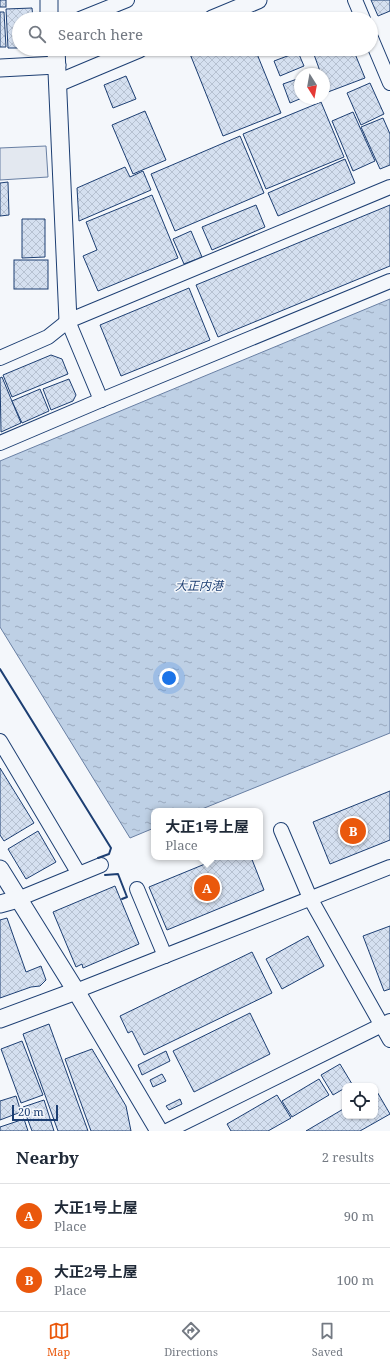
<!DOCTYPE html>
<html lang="en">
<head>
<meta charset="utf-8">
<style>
	:root { --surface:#fff; --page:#f6f6f7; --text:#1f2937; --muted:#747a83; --line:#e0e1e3; --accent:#ea580c }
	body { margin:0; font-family:"Noto Serif","Noto Sans JP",serif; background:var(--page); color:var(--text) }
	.controls { position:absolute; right:12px; bottom:12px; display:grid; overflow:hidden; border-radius:8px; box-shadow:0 1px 3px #0004 }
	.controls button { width:36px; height:36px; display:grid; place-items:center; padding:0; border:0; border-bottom:1px solid var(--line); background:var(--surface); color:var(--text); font:20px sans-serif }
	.compass { position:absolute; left:294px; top:68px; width:36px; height:36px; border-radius:50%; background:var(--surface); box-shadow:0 1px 3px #0004; rotate:169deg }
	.scale { position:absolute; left:12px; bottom:10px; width:46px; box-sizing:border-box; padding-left:4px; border:2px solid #1d3f73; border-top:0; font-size:11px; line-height:14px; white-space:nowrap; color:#1d3f73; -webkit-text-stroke:3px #f4f7fb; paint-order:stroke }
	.you { position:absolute; left:169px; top:678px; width:14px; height:14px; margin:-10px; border:3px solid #fff; border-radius:50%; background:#1a73e8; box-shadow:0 0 0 6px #1a73e833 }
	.badge { display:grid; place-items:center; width:26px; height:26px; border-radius:50%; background:var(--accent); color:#fff; font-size:13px; font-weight:700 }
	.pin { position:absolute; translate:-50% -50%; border:2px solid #fff; box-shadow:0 1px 4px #0006 }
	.popup { position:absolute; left:151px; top:808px; width:112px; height:52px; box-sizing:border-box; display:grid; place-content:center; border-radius:8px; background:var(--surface); filter:drop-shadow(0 1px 3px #0005); font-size:13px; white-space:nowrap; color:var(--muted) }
	.popup b { font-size:15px; color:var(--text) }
	.popup::after { content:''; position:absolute; left:50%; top:100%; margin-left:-8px; border:8px solid transparent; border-top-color:var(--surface) }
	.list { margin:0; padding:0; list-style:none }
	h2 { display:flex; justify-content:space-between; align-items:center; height:52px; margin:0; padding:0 16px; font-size:17px }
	h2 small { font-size:13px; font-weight:400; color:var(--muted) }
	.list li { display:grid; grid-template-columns:26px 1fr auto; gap:12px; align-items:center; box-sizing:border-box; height:64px; padding:0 16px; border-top:1px solid var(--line) }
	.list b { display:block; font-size:15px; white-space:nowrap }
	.list p { margin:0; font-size:13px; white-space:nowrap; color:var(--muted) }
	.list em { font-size:13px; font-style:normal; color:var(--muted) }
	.icon { flex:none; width:22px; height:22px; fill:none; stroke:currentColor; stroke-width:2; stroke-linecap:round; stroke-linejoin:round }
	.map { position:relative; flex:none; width:390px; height:1131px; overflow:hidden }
	.search { position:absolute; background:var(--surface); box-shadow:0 1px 3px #0004; left:12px; right:12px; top:12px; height:44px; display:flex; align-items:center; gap:10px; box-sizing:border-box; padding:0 14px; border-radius:22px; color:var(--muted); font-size:15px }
	.sheet { height:180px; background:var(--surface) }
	nav { display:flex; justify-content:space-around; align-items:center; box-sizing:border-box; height:56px; border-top:1px solid var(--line); background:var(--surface); font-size:11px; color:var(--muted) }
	nav a { display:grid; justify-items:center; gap:2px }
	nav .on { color:var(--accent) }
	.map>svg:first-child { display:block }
</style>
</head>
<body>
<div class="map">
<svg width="390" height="1131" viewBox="0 0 390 1131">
	<defs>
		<pattern id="water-ripples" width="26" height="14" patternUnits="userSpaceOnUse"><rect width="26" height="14" fill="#bed0e5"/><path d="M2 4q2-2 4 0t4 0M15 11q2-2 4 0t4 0" fill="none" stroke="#9aaabe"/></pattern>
		<pattern id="building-cross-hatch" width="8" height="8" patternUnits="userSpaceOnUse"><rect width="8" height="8" fill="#d5e0f0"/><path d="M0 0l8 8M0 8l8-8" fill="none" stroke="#b6c1d1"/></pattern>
	</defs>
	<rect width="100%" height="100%" fill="#f4f7fb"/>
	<path fill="#e3e8f0" stroke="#687fa3" d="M46 146 48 177 0 180V148Z"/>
	<path fill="url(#water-ripples)" stroke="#687fa3" d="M390 299V733L197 811H154V828L130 838 0 627V461Z"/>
	<g fill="url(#building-cross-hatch)" stroke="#1d3f73">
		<rect x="0" y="0" width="6" height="7"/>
		<path d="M371 0H390V11L378 16Z"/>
		<path d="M32 8 33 19H19V48H8L6 9Z"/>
		<path d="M0 12H4L6 47H0Z"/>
		<path d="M188 49H255L281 113 223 136Z"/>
		<path d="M268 49H282L269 54Z"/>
		<path d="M312 49H353L365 78 328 92 324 81V74H321Z"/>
		<path d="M298 52 304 66 280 76 274 61Z"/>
		<path d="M126 76 136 99 113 108 104 85Z"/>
		<path d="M300 78V98H302L290 103 283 84Z"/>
		<path d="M370 83 384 114 361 125 347 93Z"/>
		<path d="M321 102 344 157 266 189 243 134Z"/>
		<path d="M145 111 166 160 133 174 112 125Z"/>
		<path d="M353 112 375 161 353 171 332 121Z"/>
		<path d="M383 118 390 134V165L380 169 361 127Z"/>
		<path d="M240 136 264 193 175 231 151 174Z"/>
		<path d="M345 159 355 183 278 216 268 193Z"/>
		<path d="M125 167 130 177 143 171 151 190 79 221 77 188Z"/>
		<path d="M8 182 9 215 0 216V183Z"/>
		<path d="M152 195 178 258 98 291 83 256 97 250 86 222Z"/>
		<path d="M256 205 265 227 212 250 202 227Z"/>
		<path d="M390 205V266L218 337 196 285Z"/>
		<path d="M22 219H45V257L22 258Z"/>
		<path d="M191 231 202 257 184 264 173 239Z"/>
		<rect x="14" y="260" width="34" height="29"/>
		<path d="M189 288 210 340 121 376 100 325Z"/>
		<path d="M51 355 62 359 68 374 12 397 3 375Z"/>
		<path d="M2 377 21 423 1 432 0 378Z"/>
		<path d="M69 379 76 395 73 401 51 410 43 389Z"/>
		<path d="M40 389 49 411 22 423 12 401Z"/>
		<path d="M0 768 34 823 4 841 0 835Z"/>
		<path d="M390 791V840L330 864 313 822Z"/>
		<path d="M38 831 56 862 26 879 8 849Z"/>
		<path d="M222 857H251L264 890 167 930 149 887Z"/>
		<path d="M115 886 139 944 83 968 82 964 76 967 53 912Z"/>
		<path d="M7 918 26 972 41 966 46 980 40 986 31 987 0 998V920Z"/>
		<path d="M390 926V989L384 991 363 936Z"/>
		<path d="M308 936 324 966 282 989 266 959Z"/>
		<path d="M252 952 272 993 144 1055 132 1031 128 1033 120 1016Z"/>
		<path d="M250 1013 270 1054 194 1092 173 1051Z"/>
		<path d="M49 1024 88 1131H58L23 1034Z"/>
		<path d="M22 1041 43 1095 21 1103 1 1049Z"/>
		<path d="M92 1049 126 1106 131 1131H91L65 1059Z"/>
		<path d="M166 1051 170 1061 142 1075 138 1065Z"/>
		<path d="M340 1064 352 1084 345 1086V1088L333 1095 321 1075Z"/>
		<path d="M162 1074 166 1081 153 1087 150 1080Z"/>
		<path d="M319 1079 329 1095 292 1117 282 1101Z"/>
		<path d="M376 1090 390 1114 360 1131H306L345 1108V1116H375Z"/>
		<path d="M277 1095 291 1118 268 1131H231L227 1124Z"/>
		<path d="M16 1096 21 1112 0 1120V1101Z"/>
		<path d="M180 1099 182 1104 169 1110 166 1106Z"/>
		<path d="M44 1100 54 1131H32L23 1107Z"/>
		<path d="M24 1119 28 1131H0V1127Z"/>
	</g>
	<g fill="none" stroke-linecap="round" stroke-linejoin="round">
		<defs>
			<g id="minor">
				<path d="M355 0 363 19"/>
				<path d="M80 19 127 0"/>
				<path d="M371 38 390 83"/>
				<path d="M68 321 101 400"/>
				<path d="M0 358 48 337 68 321 390 187"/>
				<path d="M0 443 101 400 390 281"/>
				<path d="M0 741 79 874"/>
				<path d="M281 830 310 898 390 1040"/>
				<path d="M137 889 165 956"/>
				<path d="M18 899 101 865"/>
				<path d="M76 991 390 867"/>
				<path d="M167 1131 390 1021"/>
			</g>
			<g id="tertiary">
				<path d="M49 0V15L51 19"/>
				<path d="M212 19 258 0"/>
				<path d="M56 49 68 321"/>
				<path d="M0 68 57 65"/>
				<path d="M58 83 139 49"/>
				<path d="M0 869 76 991 159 1131"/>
				<path d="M0 904 18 899"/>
				<path d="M0 1019 76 991"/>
			</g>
		</defs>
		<use href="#minor" stroke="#1d3f73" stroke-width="16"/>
		<use href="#tertiary" stroke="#1d3f73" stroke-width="19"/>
		<use href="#minor" stroke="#f4f7fb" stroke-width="14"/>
		<use href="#tertiary" stroke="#f4f7fb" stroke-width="17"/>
		<g stroke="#1d3f73" stroke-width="2">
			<path d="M0 669 111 848 109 854 98 858"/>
			<path d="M105 875 118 874 127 897 122 899"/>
		</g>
	</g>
	<g text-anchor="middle" stroke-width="3" stroke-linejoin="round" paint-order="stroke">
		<g font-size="12" font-style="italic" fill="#1d3f73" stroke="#f4f7fb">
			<text x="199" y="590">大正内港</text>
		</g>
	</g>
</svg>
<div class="controls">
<button><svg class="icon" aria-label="locate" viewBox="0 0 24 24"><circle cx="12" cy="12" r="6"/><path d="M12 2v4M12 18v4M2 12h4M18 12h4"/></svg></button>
</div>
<svg class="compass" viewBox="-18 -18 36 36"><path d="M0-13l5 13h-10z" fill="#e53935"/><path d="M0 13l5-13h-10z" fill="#747a83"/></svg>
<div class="scale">20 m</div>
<div class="you"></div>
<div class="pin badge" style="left:207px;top:888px">A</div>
<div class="popup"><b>大正1号上屋</b>Place</div>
<div class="pin badge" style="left:353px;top:831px">B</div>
<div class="search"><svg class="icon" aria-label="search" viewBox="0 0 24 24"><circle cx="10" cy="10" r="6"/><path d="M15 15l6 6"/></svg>Search here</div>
</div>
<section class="sheet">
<h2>Nearby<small>2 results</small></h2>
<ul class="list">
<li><span class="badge">A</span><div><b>大正1号上屋</b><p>Place</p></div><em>90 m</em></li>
<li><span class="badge">B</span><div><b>大正2号上屋</b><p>Place</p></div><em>100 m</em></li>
</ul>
</section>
<nav>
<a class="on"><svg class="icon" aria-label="map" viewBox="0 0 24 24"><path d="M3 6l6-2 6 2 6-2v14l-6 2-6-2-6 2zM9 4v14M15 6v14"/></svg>Map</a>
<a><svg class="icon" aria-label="directions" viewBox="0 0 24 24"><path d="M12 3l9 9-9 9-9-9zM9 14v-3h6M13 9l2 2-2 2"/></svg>Directions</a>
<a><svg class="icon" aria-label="saved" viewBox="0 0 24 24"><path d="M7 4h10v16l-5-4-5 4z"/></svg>Saved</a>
</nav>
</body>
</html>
